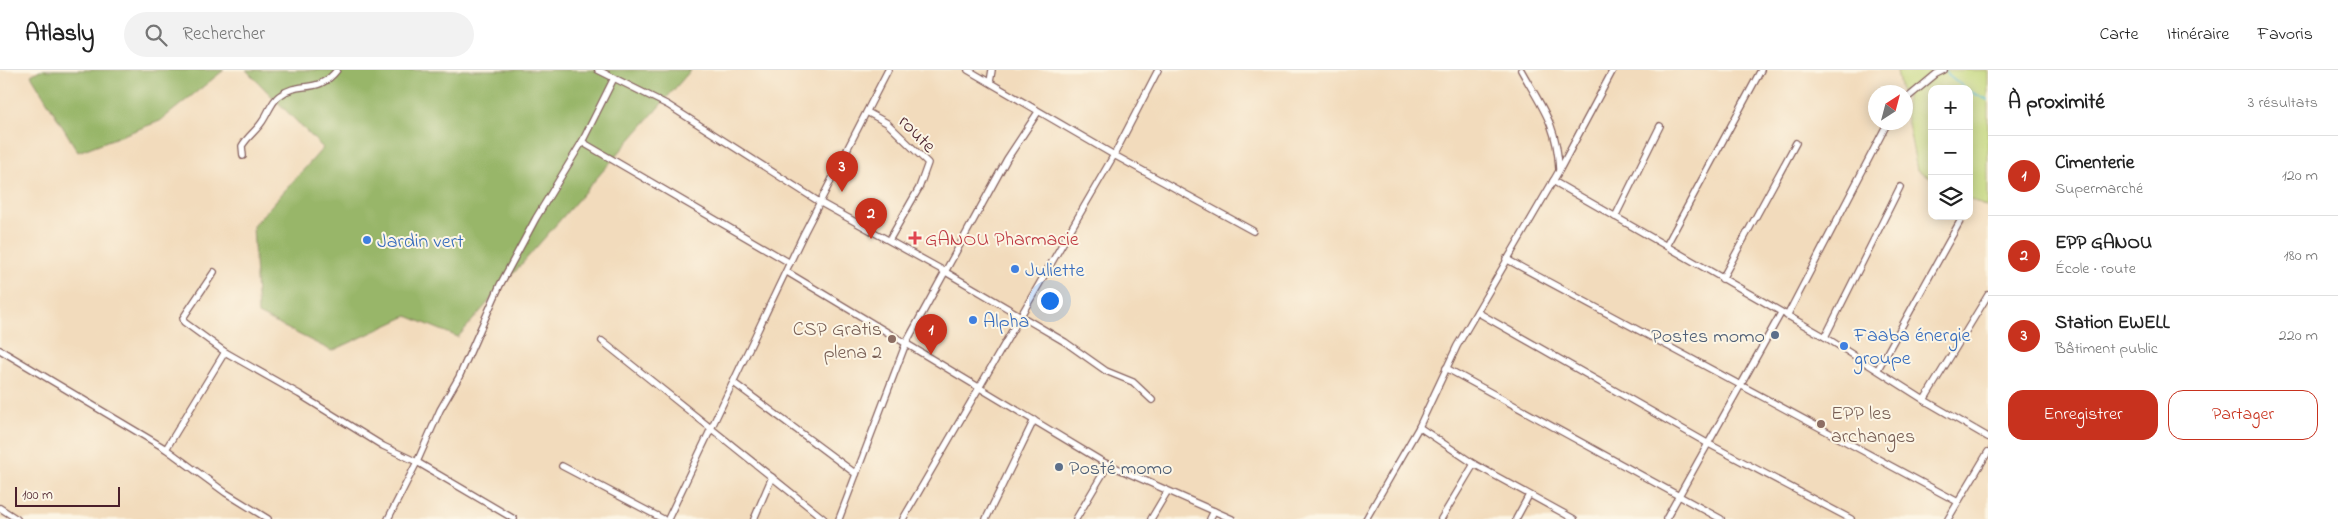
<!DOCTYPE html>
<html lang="fr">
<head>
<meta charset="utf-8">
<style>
	:root { --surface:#fff; --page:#f2f2f2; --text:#222; --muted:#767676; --line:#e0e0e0; --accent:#c8321e }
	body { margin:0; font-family:"Indie Flower",sans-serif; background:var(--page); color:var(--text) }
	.controls { position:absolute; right:15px; top:15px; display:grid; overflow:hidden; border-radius:10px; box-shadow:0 2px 12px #0003 }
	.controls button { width:45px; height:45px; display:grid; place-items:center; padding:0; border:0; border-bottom:1px solid var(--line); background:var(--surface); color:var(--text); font:25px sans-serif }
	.compass { position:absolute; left:1868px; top:15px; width:45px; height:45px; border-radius:50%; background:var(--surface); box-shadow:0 2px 12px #0003; rotate:36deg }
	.scale { position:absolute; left:15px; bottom:12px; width:105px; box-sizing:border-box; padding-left:5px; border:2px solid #4a1f2b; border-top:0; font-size:14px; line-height:18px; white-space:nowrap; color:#4a1f2b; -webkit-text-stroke:4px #fcf5e5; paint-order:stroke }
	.you { position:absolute; left:1049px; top:230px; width:18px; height:18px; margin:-12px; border:4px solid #fff; border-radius:50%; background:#1a73e8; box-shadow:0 0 0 8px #1a73e833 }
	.badge { display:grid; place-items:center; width:32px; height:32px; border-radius:50%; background:var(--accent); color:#fff; font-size:16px; font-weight:700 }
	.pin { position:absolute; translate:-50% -41px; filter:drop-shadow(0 1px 2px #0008) }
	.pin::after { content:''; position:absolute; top:26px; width:18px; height:15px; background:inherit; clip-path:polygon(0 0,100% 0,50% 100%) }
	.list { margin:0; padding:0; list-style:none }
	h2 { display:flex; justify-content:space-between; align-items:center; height:65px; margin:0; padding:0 20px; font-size:21px }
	h2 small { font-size:16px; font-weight:400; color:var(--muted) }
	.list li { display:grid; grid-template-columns:32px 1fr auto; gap:15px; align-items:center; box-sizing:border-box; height:80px; padding:0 20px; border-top:1px solid var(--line) }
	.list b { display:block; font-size:19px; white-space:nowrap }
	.list p { margin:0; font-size:16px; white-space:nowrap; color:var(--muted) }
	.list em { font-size:16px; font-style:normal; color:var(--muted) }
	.actions { display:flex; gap:10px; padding:15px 20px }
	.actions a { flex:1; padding:11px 0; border:1px solid var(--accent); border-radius:15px; text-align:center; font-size:18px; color:var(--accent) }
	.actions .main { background:var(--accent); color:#fff }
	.icon { flex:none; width:28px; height:28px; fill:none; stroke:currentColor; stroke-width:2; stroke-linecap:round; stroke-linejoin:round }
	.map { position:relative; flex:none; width:1988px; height:449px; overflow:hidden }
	header { display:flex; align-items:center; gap:30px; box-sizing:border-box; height:70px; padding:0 25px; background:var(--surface); border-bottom:1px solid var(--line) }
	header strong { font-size:24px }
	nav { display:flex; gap:28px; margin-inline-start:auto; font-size:18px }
	.search { width:350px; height:45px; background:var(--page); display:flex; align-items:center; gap:12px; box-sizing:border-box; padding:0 18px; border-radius:28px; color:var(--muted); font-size:19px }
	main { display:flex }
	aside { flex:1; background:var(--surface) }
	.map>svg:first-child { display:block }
</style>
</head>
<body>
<header>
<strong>Atlasly</strong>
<div class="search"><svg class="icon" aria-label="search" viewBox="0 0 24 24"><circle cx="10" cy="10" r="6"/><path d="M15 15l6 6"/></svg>Rechercher</div>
<nav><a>Carte</a><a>Itinéraire</a><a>Favoris</a></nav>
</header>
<main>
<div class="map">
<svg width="1988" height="449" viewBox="0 0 1988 449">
	<rect width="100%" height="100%" fill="#fcf5e5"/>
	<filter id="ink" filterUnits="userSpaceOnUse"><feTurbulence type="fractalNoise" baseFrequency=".02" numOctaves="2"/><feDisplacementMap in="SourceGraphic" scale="10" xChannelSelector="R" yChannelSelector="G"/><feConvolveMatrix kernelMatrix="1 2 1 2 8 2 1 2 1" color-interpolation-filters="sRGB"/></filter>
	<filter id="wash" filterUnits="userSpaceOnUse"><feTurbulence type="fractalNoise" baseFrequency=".0096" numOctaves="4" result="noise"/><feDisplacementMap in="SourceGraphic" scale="20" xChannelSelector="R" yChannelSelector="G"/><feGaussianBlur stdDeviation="1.12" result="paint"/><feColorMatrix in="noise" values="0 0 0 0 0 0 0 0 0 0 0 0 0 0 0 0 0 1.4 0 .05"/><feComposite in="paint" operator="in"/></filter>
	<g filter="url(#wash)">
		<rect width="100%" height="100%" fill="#f2dbbc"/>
		<path fill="#c0d579" stroke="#857a52" d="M1897 0H1988V138L1969 128V19H1932V108L1917 100 1906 43V22H1901Z"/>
		<g fill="#98b669" stroke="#716a4a">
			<path d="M40 0H224L160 51 78 82 31 5Z"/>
			<path d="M246 0H691L458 267 407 246 332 281 258 244 253 156 323 78Z"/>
		</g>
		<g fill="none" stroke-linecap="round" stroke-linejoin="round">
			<g stroke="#4fb9cc" stroke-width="2">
				<path d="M1944 1 1966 19"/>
				<path d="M1969 21 1988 30"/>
			</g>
		</g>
	</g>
	<g filter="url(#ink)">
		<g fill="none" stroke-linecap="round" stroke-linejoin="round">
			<defs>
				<g id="street">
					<path d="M598 0 668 35 821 133 944 201 1065 272 1106 301 1133 312 1152 330"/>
					<path d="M968 0 1114 85 1253 161"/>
					<path d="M1521 0C1542 38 1557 54 1559 99"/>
					<path d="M990 12 992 0"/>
					<path d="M1906 29 1936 4 1944 0"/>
					<path d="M867 42 887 53 928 93 919 118 891 167"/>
					<path d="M582 72 790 193"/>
					<path d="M243 86 242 76C247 67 256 61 262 52 268 44 271 32 279 26 299 10 318 25 337 0"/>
					<path d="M1553 111 1825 267 1924 330 1988 367"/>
					<path d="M1615 147 1660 56"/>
					<path d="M1666 176 1761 0"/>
					<path d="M1506 189 1958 432"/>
					<path d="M214 202 183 248 184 252 225 282 299 324 383 376 417 392 514 449"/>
					<path d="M787 202 1103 392 1232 449"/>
					<path d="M1722 209 1796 73"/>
					<path d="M1477 242 1707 373 1851 449"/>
					<path d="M1787 246 1888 52"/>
					<path d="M1825 267 1900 117"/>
					<path d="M602 271 824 449"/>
					<path d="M0 280 166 379 226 423 268 449"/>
					<path d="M1446 298 1721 449"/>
					<path d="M1878 299 1963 146"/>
					<path d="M734 313 856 404"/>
					<path d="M1924 330 1988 225"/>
					<path d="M1419 357 1474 394 1574 449"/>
					<path d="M166 379 225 282"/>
					<path d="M562 396 663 449"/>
					<path d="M0 438 17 449"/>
					<path d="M388 449 417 392 440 340 459 307 500 215 536 148 582 72 614 8"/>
					<path d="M668 449 804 163 888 0"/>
					<path d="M754 449 772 407"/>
					<path d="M839 449 906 273 1007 89 1038 42"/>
					<path d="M903 449 1114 85 1158 0"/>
					<path d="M986 449 1034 350"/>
					<path d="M1076 449 1108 395"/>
					<path d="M1151 449 1167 422"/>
					<path d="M1210 449 1214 441"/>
					<path d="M1366 449 1419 357 1457 276 1559 101 1613 0"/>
					<path d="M1441 449 1474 394"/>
					<path d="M1516 449 1529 425"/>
					<path d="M1666 449 1781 243"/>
					<path d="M1948 449 1988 382"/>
				</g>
			</defs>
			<use href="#street" stroke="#85615e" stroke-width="8"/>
			<use href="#street" stroke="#fff" stroke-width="5.5"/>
		</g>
	</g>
	<path fill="#e0444e" stroke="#fcf5e5" stroke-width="2" d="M912.5 160.5h5v5h5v5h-5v5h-5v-5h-5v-5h5z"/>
	<g fill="#3f7fe0" stroke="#fcf5e5" stroke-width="2">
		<circle cx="367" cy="170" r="5"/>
		<circle cx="1015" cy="199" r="5"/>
		<circle cx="973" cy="250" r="5"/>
		<circle cx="1844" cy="276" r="5"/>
	</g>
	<g fill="#5c6f8a" stroke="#fcf5e5" stroke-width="2">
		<circle cx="1775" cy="265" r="5"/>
		<circle cx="1059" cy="397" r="5"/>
	</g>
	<g fill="#8d6e63" stroke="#fcf5e5" stroke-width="2">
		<circle cx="892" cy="269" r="5"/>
		<circle cx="1821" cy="354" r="5"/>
	</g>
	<g text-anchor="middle" stroke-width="4" stroke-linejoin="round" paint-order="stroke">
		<g font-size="20" fill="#4a1f2b" stroke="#fcf5e5">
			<text transform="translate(918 63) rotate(46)" y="7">route</text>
		</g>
		<g font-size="20" fill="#be3a42" stroke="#fcf5e5" text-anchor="start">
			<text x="925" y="175">GANOU Pharmacie</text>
		</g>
		<g font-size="20" fill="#366cbe" stroke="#fcf5e5" text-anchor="start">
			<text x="377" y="177">Jardin vert</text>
			<text x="1025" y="206">Juliette</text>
			<text x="983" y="257">Alpha</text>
			<text x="1854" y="271">Faaba énergie<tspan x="1854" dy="23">groupe</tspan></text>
		</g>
		<g font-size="20" fill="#785e54" stroke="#fcf5e5" text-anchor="end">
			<text x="882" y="265">CSP Gratis<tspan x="882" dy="23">plena 2</tspan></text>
			<text x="1831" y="349" text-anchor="start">EPP les<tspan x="1831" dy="23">archanges</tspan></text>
		</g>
		<g font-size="20" fill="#4e5e75" stroke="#fcf5e5" text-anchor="end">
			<text x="1765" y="272">Postes momo</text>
			<text x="1069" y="404" text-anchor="start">Posté momo</text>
		</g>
	</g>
</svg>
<div class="controls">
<button>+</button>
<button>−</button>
<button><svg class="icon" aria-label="layers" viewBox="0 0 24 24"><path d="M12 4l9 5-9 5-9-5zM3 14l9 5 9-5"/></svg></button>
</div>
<svg class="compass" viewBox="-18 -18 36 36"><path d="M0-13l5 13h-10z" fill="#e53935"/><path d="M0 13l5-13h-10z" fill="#767676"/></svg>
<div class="scale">100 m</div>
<div class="you"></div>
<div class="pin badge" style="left:931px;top:285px">1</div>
<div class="pin badge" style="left:871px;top:169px">2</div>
<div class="pin badge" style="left:842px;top:122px">3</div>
</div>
<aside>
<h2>À proximité<small>3 résultats</small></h2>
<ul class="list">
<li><span class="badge">1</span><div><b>Cimenterie</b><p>Supermarché</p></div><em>120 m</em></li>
<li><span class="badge">2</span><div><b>EPP GANOU</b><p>École · route</p></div><em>180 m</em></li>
<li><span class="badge">3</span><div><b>Station EWELL</b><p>Bâtiment public</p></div><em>220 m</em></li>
</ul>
<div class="actions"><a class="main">Enregistrer</a><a>Partager</a></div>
</aside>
</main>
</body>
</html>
